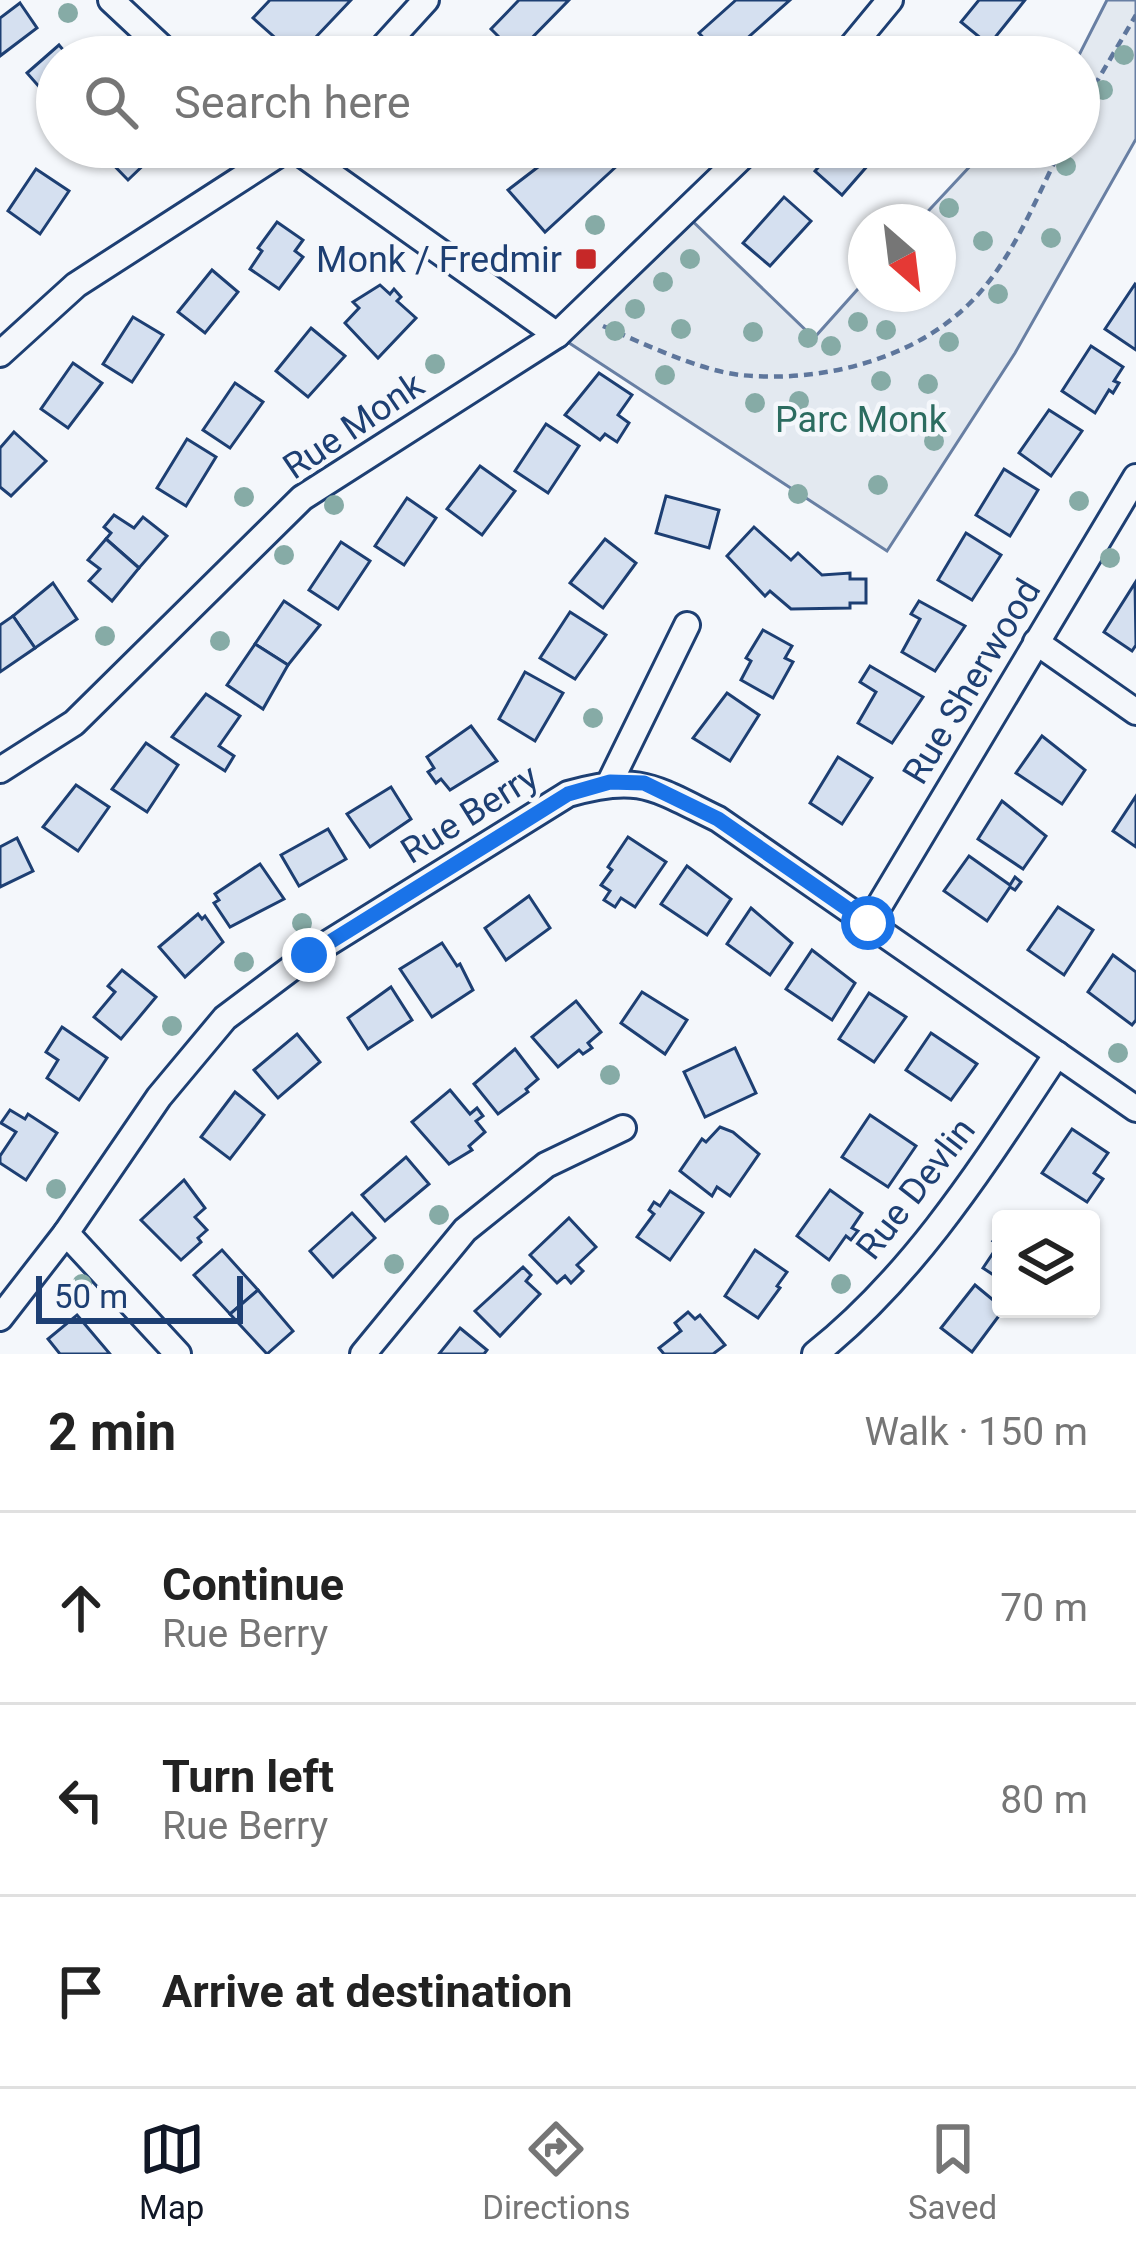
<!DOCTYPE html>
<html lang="en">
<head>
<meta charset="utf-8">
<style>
	:root { --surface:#fff; --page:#f2f2f2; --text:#222; --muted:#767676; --line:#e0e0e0; --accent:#111827 }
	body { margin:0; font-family:Roboto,sans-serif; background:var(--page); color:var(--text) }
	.controls { position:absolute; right:36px; bottom:36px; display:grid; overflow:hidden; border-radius:12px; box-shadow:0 3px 9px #0004 }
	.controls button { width:108px; height:108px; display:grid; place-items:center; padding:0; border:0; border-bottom:3px solid var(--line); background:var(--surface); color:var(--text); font:60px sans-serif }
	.compass { position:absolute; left:848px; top:204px; width:108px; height:108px; border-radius:50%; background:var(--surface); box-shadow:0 3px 9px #0004; rotate:152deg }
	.scale { position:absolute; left:36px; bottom:30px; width:207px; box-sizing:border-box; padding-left:12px; border:6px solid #1d3f73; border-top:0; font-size:33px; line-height:42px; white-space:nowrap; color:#1d3f73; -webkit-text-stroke:9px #f4f7fb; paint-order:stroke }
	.stop { position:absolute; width:36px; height:36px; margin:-27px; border:9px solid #1a73e8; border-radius:50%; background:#fff }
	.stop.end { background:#1a73e8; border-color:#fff; box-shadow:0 3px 12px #0008 }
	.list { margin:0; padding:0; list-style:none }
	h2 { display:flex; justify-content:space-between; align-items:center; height:156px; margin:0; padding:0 48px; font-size:51px }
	h2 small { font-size:39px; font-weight:400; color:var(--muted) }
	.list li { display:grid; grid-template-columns:78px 1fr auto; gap:36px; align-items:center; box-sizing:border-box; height:192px; padding:0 48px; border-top:3px solid var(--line) }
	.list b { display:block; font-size:45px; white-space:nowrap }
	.list p { margin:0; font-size:39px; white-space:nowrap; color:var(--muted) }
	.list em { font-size:39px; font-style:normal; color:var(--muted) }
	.icon { flex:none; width:66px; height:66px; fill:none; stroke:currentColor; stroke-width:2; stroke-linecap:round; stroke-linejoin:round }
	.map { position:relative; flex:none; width:1136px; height:1354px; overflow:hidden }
	.search { position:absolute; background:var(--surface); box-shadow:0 3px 9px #0004; left:36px; right:36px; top:36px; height:132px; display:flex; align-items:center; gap:30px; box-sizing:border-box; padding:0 42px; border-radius:66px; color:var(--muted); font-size:45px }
	.sheet { height:732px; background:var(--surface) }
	nav { display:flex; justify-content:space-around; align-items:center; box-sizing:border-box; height:168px; border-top:3px solid var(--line); background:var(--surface); font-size:33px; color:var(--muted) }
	nav a { display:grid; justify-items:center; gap:6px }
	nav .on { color:var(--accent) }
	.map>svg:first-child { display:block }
</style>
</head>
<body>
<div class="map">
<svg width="1136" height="1354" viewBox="0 0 1136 1354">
	<rect width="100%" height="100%" fill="#f4f7fb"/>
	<path fill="#e3e9f0" stroke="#687fa3" stroke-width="3" d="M1107 0H1136V139L1015 353 887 551 557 335 684 213 814 338 866 280V294H938V222H918L988 147H1079L1078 57Z"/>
	<g fill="#d5e0f0" stroke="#1d3f73" stroke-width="3">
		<path d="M270 0H351L297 57 253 18Z"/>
		<path d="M519 0H569L516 54 491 29Z"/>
		<path d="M736 0H790L726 57H721L699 33Z"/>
		<path d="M979 0H1025L989 45 961 22Z"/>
		<path d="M20 3 37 28 0 56V18Z"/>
		<path d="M59 45 69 57H57V107L27 73Z"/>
		<path d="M96 147H153L157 152 128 180Z"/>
		<path d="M604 147 619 164 545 232 508 190 555 154 551 147Z"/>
		<path d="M836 147 882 149 842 195 815 171Z"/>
		<path d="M36 169 69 191 40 234 8 211Z"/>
		<path d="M784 197 811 221 770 266 743 243Z"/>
		<path d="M277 222 303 240 295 251 303 257 279 289 250 269 262 251 258 248Z"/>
		<path d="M212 270 238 292 205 333 178 312Z"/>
		<path d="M1135 284 1136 285V350L1105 329Z"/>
		<path d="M380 285 390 294 394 289 401 297 397 301 416 318 378 358 345 323 359 308 353 302Z"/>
		<path d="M133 317 163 335 132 382 103 364Z"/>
		<path d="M311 328 345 356 308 397 276 371Z"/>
		<path d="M1091 346 1123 367 1114 381 1119 383 1113 393 1109 390 1095 413 1062 391Z"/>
		<path d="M73 363 102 383 68 428 41 409Z"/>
		<path d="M599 373 632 395 618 415 629 423 617 442 605 434 600 440 565 415Z"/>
		<path d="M235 383 263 402 230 448 203 430Z"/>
		<path d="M1049 410 1082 431 1051 476 1019 453Z"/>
		<path d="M546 424 579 446 548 493 515 471Z"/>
		<path d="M14 432 46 461 11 496 0 487V448Z"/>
		<path d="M187 439 216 457 186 506 157 488Z"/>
		<path d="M480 466 515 491 482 535 447 509Z"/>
		<path d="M1004 469 1038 490 1010 536 976 515Z"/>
		<path d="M666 496 719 510 709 548 656 533Z"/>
		<path d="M407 498 436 518 404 565 375 546Z"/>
		<path d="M114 515 134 528 143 517 167 536 139 568 106 539 111 533 104 527Z"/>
		<path d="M754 527 791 560 798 553 822 575 850 573V579H866V603H850V608L791 609 770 591 765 596 727 556Z"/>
		<path d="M966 533 1001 555 972 600 938 580Z"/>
		<path d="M106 539 139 568 112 601 89 581 100 569 88 560Z"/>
		<path d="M605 539 636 563 603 608 570 583Z"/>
		<path d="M341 542 370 561 338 609 309 590Z"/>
		<path d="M53 583 77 619 35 648 13 616Z"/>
		<path d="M1135 583 1136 645 1132 651 1104 632Z"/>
		<path d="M284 601 320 625 288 665 255 644Z"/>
		<path d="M919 601 965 626 935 671 902 652 920 619 911 614Z"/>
		<path d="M570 612 606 635 575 679 540 658Z"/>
		<path d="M13 616 35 648 0 672V625Z"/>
		<path d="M763 630 792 646 785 658 793 662 773 698 741 680 751 661 746 658Z"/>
		<path d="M255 644 288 665 263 709 227 685Z"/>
		<path d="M870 666 923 697 892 743 858 723 876 692 860 682Z"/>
		<path d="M525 672 563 693 535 741 499 719Z"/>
		<path d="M727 693 759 715 730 761 693 738Z"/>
		<path d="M206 694 240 716 219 746 234 756 225 771 172 737Z"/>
		<path d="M471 726 497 761 450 790 441 779 436 783 428 772 434 768 427 757Z"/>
		<path d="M1042 736 1085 770 1062 804 1016 773Z"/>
		<path d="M146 743 178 765 147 812 112 789Z"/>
		<path d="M838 757 872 778 842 824 810 803Z"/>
		<path d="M76 785 109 807 78 851 43 827Z"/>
		<path d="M391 787 411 819 370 847 347 814Z"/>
		<path d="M1136 796V847L1113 831Z"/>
		<path d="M1002 801 1046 836 1023 869 978 839Z"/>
		<path d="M328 829 346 859 299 886 281 855Z"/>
		<path d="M628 837 666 862 635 907 621 898 615 907 604 900 610 891 601 885 612 870 608 867Z"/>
		<path d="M17 838 33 871 0 887V847Z"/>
		<path d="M969 856 1010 885 1015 877 1021 882 1015 890 1010 887 987 921 944 891Z"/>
		<path d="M260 864 284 899 230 927 214 903 219 900 215 894Z"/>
		<path d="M687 866 731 899 707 935 661 904Z"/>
		<path d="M529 896 550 928 506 960 485 928Z"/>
		<path d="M1058 907 1093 930 1064 975 1028 950Z"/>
		<path d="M751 908 792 943 770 975 727 944Z"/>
		<path d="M198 914 202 919 205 916 223 942 185 977 159 947Z"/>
		<path d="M442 943 457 966 460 964 473 990 432 1017 400 969Z"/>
		<path d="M812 950 855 983 832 1020 786 989Z"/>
		<path d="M1113 955 1136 972V1020L1132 1025 1088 992Z"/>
		<path d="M122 970 156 997 121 1039 94 1017 115 992 108 986Z"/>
		<path d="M391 987 412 1020 368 1049 348 1018Z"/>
		<path d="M642 992 687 1020 665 1054 621 1023Z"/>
		<path d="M869 993 906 1017 874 1062 839 1039Z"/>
		<path d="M576 1001 601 1032 588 1043 592 1048 583 1054 579 1050 558 1067 532 1037Z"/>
		<path d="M62 1027 107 1058 79 1100 47 1078 58 1060 46 1052Z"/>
		<path d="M931 1033 977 1064 951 1100 906 1070Z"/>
		<path d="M297 1034 320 1062 278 1098 254 1070Z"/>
		<path d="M735 1048 756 1093 705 1117 684 1072Z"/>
		<path d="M515 1049 538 1079 526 1089 528 1092 498 1114 474 1084Z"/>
		<path d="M450 1090 470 1114 477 1108 483 1116 476 1121 485 1132 469 1146 472 1150 449 1164 412 1122Z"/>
		<path d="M235 1092 264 1115 230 1159 201 1137Z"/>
		<path d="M10 1110 25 1119 28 1114 57 1133 26 1180 0 1163V1156L16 1132 1 1123Z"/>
		<path d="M870 1115 916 1146 888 1187 842 1157Z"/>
		<path d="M720 1127 733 1132 759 1154 730 1196 717 1187 712 1196 680 1171 702 1139 706 1142Z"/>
		<path d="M1072 1129 1108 1153 1094 1173 1103 1179 1087 1202 1042 1173Z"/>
		<path d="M406 1157 429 1184 385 1221 362 1195Z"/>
		<path d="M184 1180 205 1208 195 1217 207 1230 198 1238 201 1242 181 1260 141 1220Z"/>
		<path d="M830 1190 862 1213 852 1228 858 1231 851 1240 846 1236 829 1260 797 1236Z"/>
		<path d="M670 1191 703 1213 670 1260 637 1237 654 1214 649 1210 654 1202 660 1206Z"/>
		<path d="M352 1213 375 1238 333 1277 310 1251Z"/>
		<path d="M569 1218 596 1247 577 1265 583 1271 571 1283 565 1276 557 1283 530 1255Z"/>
		<path d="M999 1233 1001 1234V1280L983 1268 999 1244 993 1241Z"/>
		<path d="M222 1250 258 1290 230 1314 194 1275Z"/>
		<path d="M755 1250 787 1272 777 1286 780 1288 758 1318 725 1296Z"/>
		<path d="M523 1267 531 1275 526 1281 540 1294 500 1336 475 1311Z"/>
		<path d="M975 1285 1004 1309 972 1352 941 1328Z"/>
		<path d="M258 1290 293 1331 267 1354 230 1314Z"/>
		<path d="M688 1312 695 1319 700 1315 725 1345 713 1354H664L659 1348 681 1331 675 1323Z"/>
		<path d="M77 1315 110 1354H60L48 1339Z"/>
		<path d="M460 1328 487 1350 484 1354H439Z"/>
	</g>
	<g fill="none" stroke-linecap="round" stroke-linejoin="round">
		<defs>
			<g id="minor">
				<path d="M111 0 172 57"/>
				<path d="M374 57 426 0"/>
				<path d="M843 57 890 0"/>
				<path d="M292 147 557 335"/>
				<path d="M0 354 76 285 290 147"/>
				<path d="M1036 642 1136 712"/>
				<path d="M0 770 74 723 302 498 557 335 752 147"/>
				<path d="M610 782 687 625"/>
				<path d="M869 923 1136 477"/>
				<path d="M66 1233 178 1354"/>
				<path d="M0 1318 66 1233 159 1097 225 1018 309 955 568 794C640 773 654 788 718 819L1136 1109"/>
				<path d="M363 1354 465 1230 546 1165 623 1128"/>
				<path d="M815 1354C917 1273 986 1161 1057 1054"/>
			</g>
		</defs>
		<use href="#minor" stroke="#1d3f73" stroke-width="30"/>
		<g stroke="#5e769c" stroke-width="4.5" stroke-dasharray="9 6" stroke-linecap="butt">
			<path d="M1079 112 1136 15"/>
			<path d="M603 326C642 343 698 370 740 375 819 383 911 361 969 304 1012 262 1035 200 1062 147"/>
		</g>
		<use href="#minor" stroke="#f4f7fb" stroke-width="24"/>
	</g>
	<g fill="#86aba6">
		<circle cx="68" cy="13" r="10"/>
		<circle cx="1124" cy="55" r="10"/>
		<circle cx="1103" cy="90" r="10"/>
		<circle cx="1066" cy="166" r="10"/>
		<circle cx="949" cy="208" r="10"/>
		<circle cx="595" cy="225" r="10"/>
		<circle cx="1051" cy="238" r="10"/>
		<circle cx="983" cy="241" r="10"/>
		<circle cx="690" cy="259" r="10"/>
		<circle cx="663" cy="282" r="10"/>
		<circle cx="998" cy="294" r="10"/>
		<circle cx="635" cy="309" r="10"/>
		<circle cx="858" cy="322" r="10"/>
		<circle cx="681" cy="329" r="10"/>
		<circle cx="886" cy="330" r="10"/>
		<circle cx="615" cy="331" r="10"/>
		<circle cx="753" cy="332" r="10"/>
		<circle cx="808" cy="338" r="10"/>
		<circle cx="949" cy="342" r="10"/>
		<circle cx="831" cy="346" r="10"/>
		<circle cx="435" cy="364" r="10"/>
		<circle cx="665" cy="375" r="10"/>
		<circle cx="881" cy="381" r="10"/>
		<circle cx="928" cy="384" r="10"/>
		<circle cx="799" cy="401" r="10"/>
		<circle cx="755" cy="403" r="10"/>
		<circle cx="934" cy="441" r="10"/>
		<circle cx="878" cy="485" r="10"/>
		<circle cx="798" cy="494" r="10"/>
		<circle cx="244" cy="497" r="10"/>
		<circle cx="1079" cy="501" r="10"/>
		<circle cx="334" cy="505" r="10"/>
		<circle cx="284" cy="555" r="10"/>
		<circle cx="1110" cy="558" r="10"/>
		<circle cx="105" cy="636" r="10"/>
		<circle cx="220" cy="641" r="10"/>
		<circle cx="593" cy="718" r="10"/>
		<circle cx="302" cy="923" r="10"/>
		<circle cx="244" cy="962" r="10"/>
		<circle cx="172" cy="1026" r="10"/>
		<circle cx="1118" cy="1053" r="10"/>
		<circle cx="610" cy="1075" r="10"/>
		<circle cx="56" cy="1189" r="10"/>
		<circle cx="439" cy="1215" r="10"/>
		<circle cx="394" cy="1264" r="10"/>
		<circle cx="82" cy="1284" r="10"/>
		<circle cx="841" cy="1284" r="10"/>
	</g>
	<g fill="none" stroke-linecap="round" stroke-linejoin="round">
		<path stroke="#1a73e8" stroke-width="15" d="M309 955 568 794 610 782 644 783 718 819 868 923"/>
	</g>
	<rect fill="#c62828" stroke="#f4f7fb" stroke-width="4.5" x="574" y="247" width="24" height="24" rx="6"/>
	<g text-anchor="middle" stroke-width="9" stroke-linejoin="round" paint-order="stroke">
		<g font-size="36" fill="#1d3f73" stroke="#f4f7fb" text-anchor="end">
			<text x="562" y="272">Monk / Fredmir</text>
		</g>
		<g font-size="36" fill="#2c6c60" stroke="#f4f7fb">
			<text x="861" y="432">Parc Monk</text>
		</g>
		<g font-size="36" fill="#1d3f73" stroke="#f4f7fb">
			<text transform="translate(353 425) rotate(-34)" y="13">Rue Monk</text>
			<text transform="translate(971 681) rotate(-59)" y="13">Rue Sherwood</text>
			<text transform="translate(469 813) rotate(-32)" y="13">Rue Berry</text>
			<text transform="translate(915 1188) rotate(-52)" y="13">Rue Devlin</text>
		</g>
	</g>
</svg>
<div class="controls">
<button><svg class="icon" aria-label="layers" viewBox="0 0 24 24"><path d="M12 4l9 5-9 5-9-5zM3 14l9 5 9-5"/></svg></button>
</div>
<svg class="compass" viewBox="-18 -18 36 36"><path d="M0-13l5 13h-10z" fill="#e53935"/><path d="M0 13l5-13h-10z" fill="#767676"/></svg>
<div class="scale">50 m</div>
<div class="stop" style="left:868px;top:923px"></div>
<div class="stop end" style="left:309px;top:955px"></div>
<div class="search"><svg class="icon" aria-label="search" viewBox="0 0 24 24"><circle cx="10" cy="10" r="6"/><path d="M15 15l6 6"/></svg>Search here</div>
</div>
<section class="sheet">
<h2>2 min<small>Walk · 150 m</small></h2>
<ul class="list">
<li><svg class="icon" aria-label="ahead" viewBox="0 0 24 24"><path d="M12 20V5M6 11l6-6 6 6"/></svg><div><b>Continue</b><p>Rue Berry</p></div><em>70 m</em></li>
<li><svg class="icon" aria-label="left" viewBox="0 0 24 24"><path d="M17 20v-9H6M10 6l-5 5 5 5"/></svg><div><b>Turn left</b><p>Rue Berry</p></div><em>80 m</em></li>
<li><svg class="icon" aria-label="arrive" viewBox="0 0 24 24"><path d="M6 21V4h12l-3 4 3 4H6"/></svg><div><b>Arrive at destination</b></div></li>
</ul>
</section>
<nav>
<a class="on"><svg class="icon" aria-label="map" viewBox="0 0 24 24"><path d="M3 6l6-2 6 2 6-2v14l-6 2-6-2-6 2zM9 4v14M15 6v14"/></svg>Map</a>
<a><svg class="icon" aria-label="directions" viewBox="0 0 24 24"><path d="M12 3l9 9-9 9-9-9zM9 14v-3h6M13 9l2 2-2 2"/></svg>Directions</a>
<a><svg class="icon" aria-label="saved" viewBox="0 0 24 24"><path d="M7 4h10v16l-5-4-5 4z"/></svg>Saved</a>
</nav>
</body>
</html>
